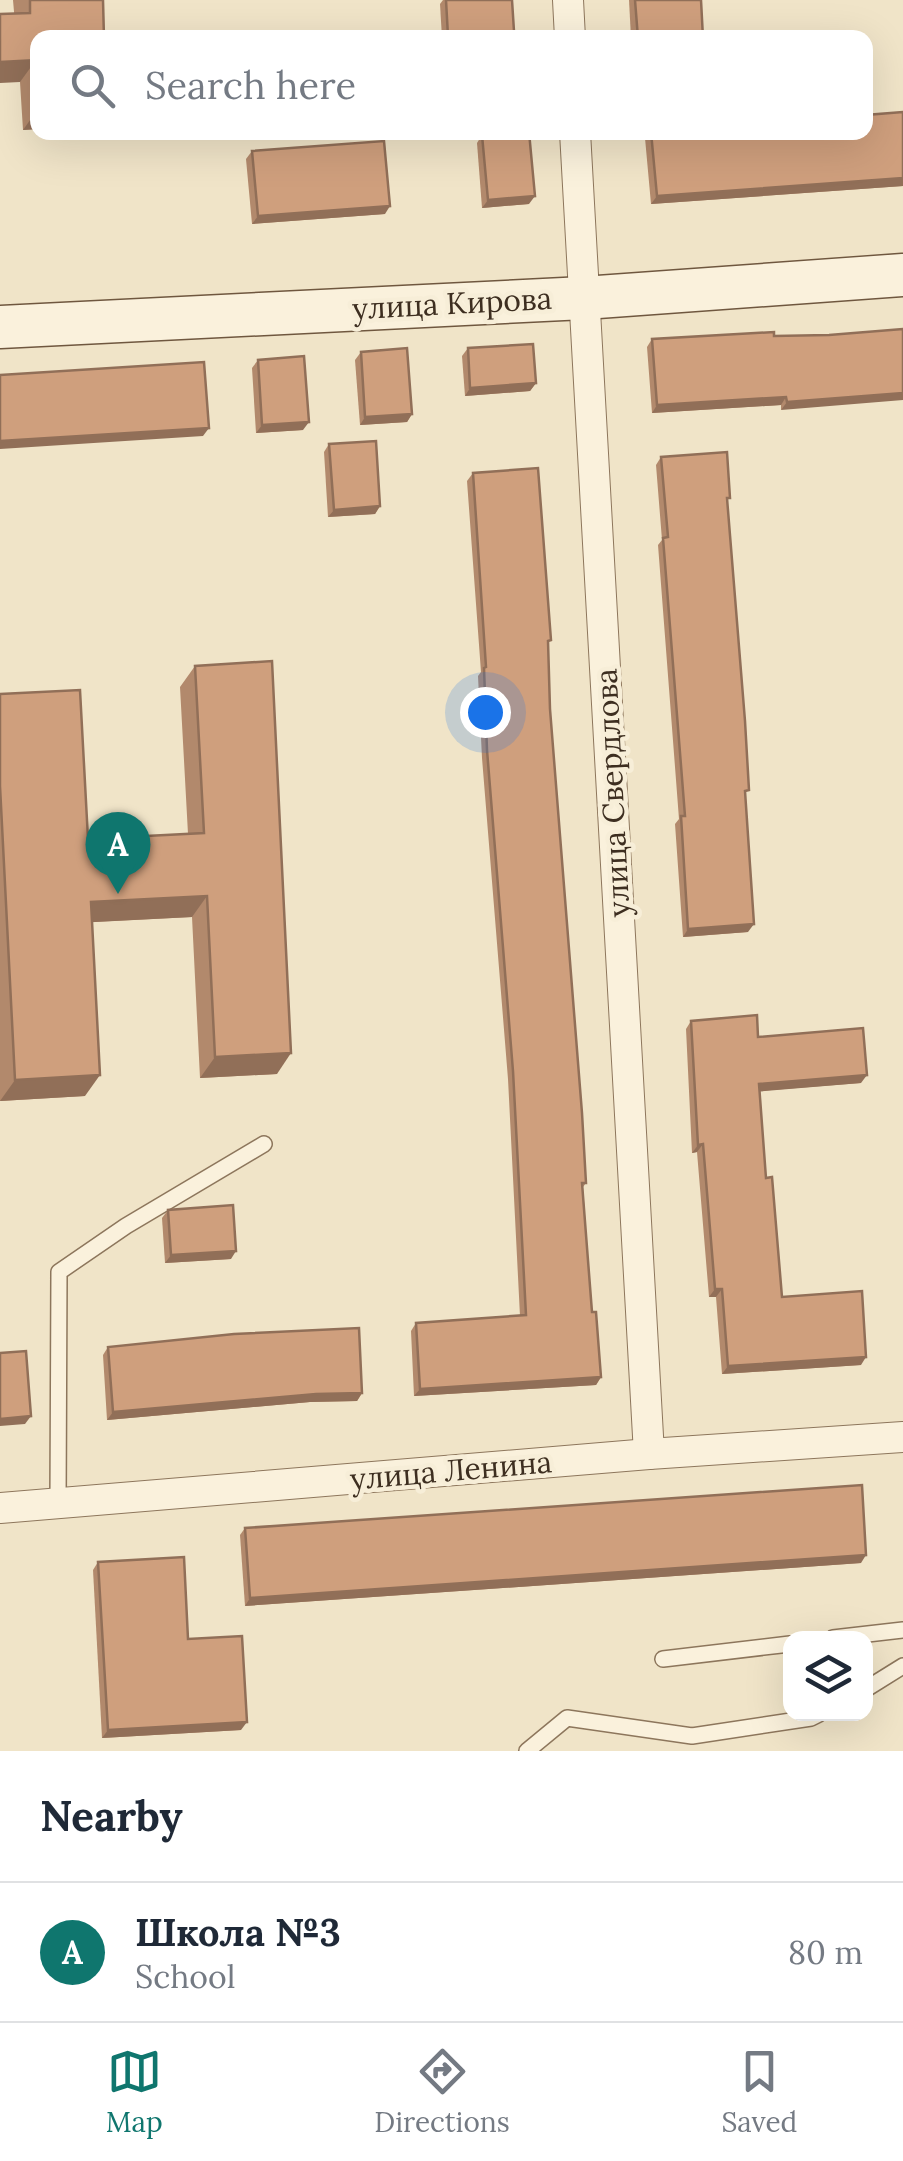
<!DOCTYPE html>
<html lang="en">
<head>
<meta charset="utf-8">
<style>
	:root { --surface:#fff; --page:#f2f2f3; --text:#1f2937; --muted:#747a83; --line:#e0e1e3; --accent:#0f766e }
	body { margin:0; font-family:Lora,serif; background:var(--page); color:var(--text) }
	.controls { position:absolute; right:30px; bottom:30px; display:grid; overflow:hidden; border-radius:20px; box-shadow:0 10px 40px #0002 }
	.controls button { width:90px; height:90px; display:grid; place-items:center; padding:0; border:0; border-bottom:2px solid var(--line); background:var(--surface); color:var(--text); font:50px sans-serif }
	.you { position:absolute; left:485px; top:712px; width:35px; height:35px; margin:-25px; border:8px solid #fff; border-radius:50%; background:#1a73e8; box-shadow:0 0 0 15px #1a73e833 }
	.badge { display:grid; place-items:center; width:65px; height:65px; border-radius:50%; background:var(--accent); color:#fff; font-size:32px; font-weight:700 }
	.pin { position:absolute; translate:-50% -82px; filter:drop-shadow(0 2px 5px #0008) }
	.pin::after { content:''; position:absolute; top:52px; width:35px; height:30px; background:inherit; clip-path:polygon(0 0,100% 0,50% 100%) }
	.list { margin:0; padding:0; list-style:none }
	h2 { display:flex; justify-content:space-between; align-items:center; height:130px; margin:0; padding:0 40px; font-size:42px }
	h2 small { font-size:32px; font-weight:400; color:var(--muted) }
	.list li { display:grid; grid-template-columns:65px 1fr auto; gap:30px; align-items:center; box-sizing:border-box; height:140px; padding:0 40px; border-top:2px solid var(--line) }
	.list b { display:block; font-size:38px; white-space:nowrap }
	.list p { margin:0; font-size:32px; white-space:nowrap; color:var(--muted) }
	.list em { font-size:32px; font-style:normal; color:var(--muted) }
	.icon { flex:none; width:55px; height:55px; fill:none; stroke:currentColor; stroke-width:2; stroke-linecap:round; stroke-linejoin:round }
	.map { position:relative; flex:none; width:903px; height:1751px; overflow:hidden }
	.search { position:absolute; background:var(--surface); box-shadow:0 10px 40px #0002; left:30px; right:30px; top:30px; height:110px; display:flex; align-items:center; gap:25px; box-sizing:border-box; padding:0 35px; border-radius:20px; color:var(--muted); font-size:38px }
	.sheet { height:270px; background:var(--surface) }
	nav { display:flex; justify-content:space-around; align-items:center; box-sizing:border-box; height:140px; border-top:2px solid var(--line); background:var(--surface); font-size:28px; color:var(--muted) }
	nav a { display:grid; justify-items:center; gap:5px }
	nav .on { color:var(--accent) }
	.map>svg:first-child { display:block }
</style>
</head>
<body>
<div class="map">
<svg width="903" height="1751" viewBox="0 0 903 1751">
	<rect width="100%" height="100%" fill="#f0e4c8"/>
	<g fill="none" stroke-linecap="round" stroke-linejoin="round">
		<defs>
			<g id="lane">
				<path d="M58 1503 59 1272 126 1226 264 1144"/>
				<path d="M833 1638 903 1630"/>
				<path d="M663 1659 790 1644"/>
				<path d="M866 1689 903 1666"/>
				<path d="M527 1751 567 1718 692 1736 811 1718 819 1714"/>
			</g>
			<g id="street">
				<path d="M568 0 570 38"/>
				<path d="M575 132 649 1454"/>
				<path d="M0 1508 649 1454 903 1437"/>
			</g>
			<path id="secondary" d="M0 327 584 298 903 275"/>
		</defs>
		<use href="#lane" stroke="#8d765c" stroke-width="18"/>
		<use href="#street" stroke="#8d765c" stroke-width="32"/>
		<use href="#secondary" stroke="#6f573f" stroke-width="45"/>
		<use href="#lane" stroke="#faf1dc" stroke-width="15"/>
		<use href="#street" stroke="#faf1dc" stroke-width="30"/>
		<use href="#secondary" stroke="#faf1dc" stroke-width="42"/>
	</g>
	<g fill="#b2896c">
		<path d="M13 0H103L38 38V129L23 130 20 82Z"/>
		<path d="M443 0H512L510 38H442L440 4Z"/>
		<path d="M629 0H701L703 38H631Z"/>
		<path d="M903 112V186L651 204 645 138 649 132H866Z"/>
		<path d="M482 135 529 204 482 208 477 143Z"/>
		<path d="M252 151 385 214 252 224 246 159Z"/>
		<path d="M903 329 781 410V405L652 413 647 347 652 339 829 335Z"/>
		<path d="M468 348 536 383 530 391 465 396 462 356Z"/>
		<path d="M361 352 412 414 407 422 360 425 355 360Z"/>
		<path d="M258 360 303 430 256 433 252 368Z"/>
		<path d="M329 444 380 506 375 514 328 517 324 452Z"/>
		<path d="M661 457 727 503 745 796 748 932 683 937 675 824 679 819 658 545 662 540 656 465Z"/>
		<path d="M473 473 548 645 550 709 586 1183 583 1187 592 1312 601 1377 596 1385 414 1396 411 1331 416 1323 520 1316 508 1079 482 758 478 676 481 672 467 481Z"/>
		<path d="M195 666 277 1074 200 1078 192 917 92 922 85 1096 0 1101V694L88 839 188 834 180 687Z"/>
		<path d="M691 1021 758 1037 861 1083 760 1091 766 1178 782 1297 861 1365 722 1374 716 1297H709L697 1152 692 1153 686 1029Z"/>
		<path d="M168 1210 231 1259 165 1263 162 1218Z"/>
		<path d="M108 1347 362 1393 357 1401 310 1402 107 1420 103 1355Z"/>
		<path d="M245 1528 861 1563 245 1606 240 1535Z"/>
		<path d="M98 1562 188 1639 241 1730 102 1738 93 1570Z"/>
	</g>
	<g fill="#916f58">
		<path d="M514 31 510 38H447L448 36Z"/>
		<path d="M36 60 20 82 0 83V62Z"/>
		<path d="M38 109V129L23 130Z"/>
		<path d="M903 178V186L651 204 657 196Z"/>
		<path d="M535 196 529 204 482 208 488 200Z"/>
		<path d="M390 206 385 214 252 224 258 216Z"/>
		<path d="M536 383 530 391 465 396 470 388Z"/>
		<path d="M903 393V400L781 410 787 402Z"/>
		<path d="M786 397 781 405 652 413 657 405Z"/>
		<path d="M412 414 407 422 360 425 365 417Z"/>
		<path d="M309 422 303 430 256 433 262 425Z"/>
		<path d="M209 428 203 436 0 449V441Z"/>
		<path d="M380 506 375 514 328 517 334 510Z"/>
		<path d="M207 896 192 917 76 923 91 902Z"/>
		<path d="M754 924 748 932 683 937 688 929Z"/>
		<path d="M291 1053 277 1074 200 1078 215 1057Z"/>
		<path d="M100 1075 85 1096 0 1101 15 1080Z"/>
		<path d="M867 1075 861 1083 754 1092 759 1084Z"/>
		<path d="M703 1144 697 1152 692 1153 698 1145Z"/>
		<path d="M236 1251 231 1259 165 1263 171 1255Z"/>
		<path d="M715 1289H722L716 1297H709Z"/>
		<path d="M866 1357 861 1365 722 1374 728 1366Z"/>
		<path d="M601 1377 596 1385 414 1396 420 1389Z"/>
		<path d="M362 1393 357 1401 310 1402 107 1420 113 1412 316 1394Z"/>
		<path d="M31 1416 25 1424 0 1426V1419Z"/>
		<path d="M866 1555 861 1563 245 1606 250 1598Z"/>
		<path d="M247 1722 241 1730 102 1738 108 1730Z"/>
	</g>
	<g fill="#cf9f7d" stroke="#916f58" stroke-width="2.5">
		<path d="M30 0H103L104 38H38V97L36 60 0 62V14L30 13Z"/>
		<path d="M446 0H512L514 31 448 36Z"/>
		<path d="M635 0H701L703 38H638Z"/>
		<path d="M903 112V178L657 196 651 132H866V115Z"/>
		<path d="M508 132H529L535 196 488 200 482 135Z"/>
		<path d="M384 141 390 206 258 216 252 151Z"/>
		<path d="M903 329V393L787 402 786 397 657 405 652 339 774 332V336L829 335Z"/>
		<path d="M533 344 536 383 470 388 468 348Z"/>
		<path d="M407 348 412 414 365 417 361 352Z"/>
		<path d="M304 356 309 422 262 425 258 360Z"/>
		<path d="M204 362 209 428 0 441V375Z"/>
		<path d="M376 441 380 506 334 510 329 444Z"/>
		<path d="M727 452 730 498H727L745 721 749 790 745 791 754 924 688 929 681 816H685L663 538 668 537 661 457Z"/>
		<path d="M538 468 551 640 548 641 550 709 582 1113 586 1183H582L592 1312H596L601 1377 420 1389 416 1323 526 1315 513 1071 487 750 484 668 486 667 473 473Z"/>
		<path d="M272 661 291 1053 215 1057 207 896 91 902 100 1075 15 1080 0 786V694L80 690 88 839 204 833 195 666Z"/>
		<path d="M757 1015 758 1037 863 1028 867 1075 759 1084 766 1178 772 1177 782 1297 862 1291 866 1357 728 1366 722 1289H715L703 1144 698 1145 691 1021Z"/>
		<path d="M233 1205 236 1251 171 1255 168 1210Z"/>
		<path d="M359 1328 362 1393 316 1394 113 1412 108 1347 234 1334Z"/>
		<path d="M26 1351 31 1416 0 1419V1353Z"/>
		<path d="M862 1485 866 1555 250 1598 245 1528Z"/>
		<path d="M184 1557 188 1639 242 1636 247 1722 108 1730 98 1562Z"/>
	</g>
	<g text-anchor="middle" stroke-width="9" stroke-linejoin="round" paint-order="stroke">
		<g font-size="30" fill="#3d2e20" stroke="#f7eed8">
			<text transform="translate(452 304) rotate(-3)" y="10">улица Кирова</text>
			<text transform="translate(613 793) rotate(-93)" y="10">улица Свердлова</text>
			<text transform="translate(451 1471) rotate(-5)" y="10">улица Ленина</text>
		</g>
	</g>
</svg>
<div class="controls">
<button><svg class="icon" aria-label="layers" viewBox="0 0 24 24"><path d="M12 4l9 5-9 5-9-5zM3 14l9 5 9-5"/></svg></button>
</div>
<div class="you"></div>
<div class="pin badge" style="left:118px;top:894px">A</div>
<div class="search"><svg class="icon" aria-label="search" viewBox="0 0 24 24"><circle cx="10" cy="10" r="6"/><path d="M15 15l6 6"/></svg>Search here</div>
</div>
<section class="sheet">
<h2>Nearby<small></small></h2>
<ul class="list">
<li><span class="badge">A</span><div><b>Школа №3</b><p>School</p></div><em>80 m</em></li>
</ul>
</section>
<nav>
<a class="on"><svg class="icon" aria-label="map" viewBox="0 0 24 24"><path d="M3 6l6-2 6 2 6-2v14l-6 2-6-2-6 2zM9 4v14M15 6v14"/></svg>Map</a>
<a><svg class="icon" aria-label="directions" viewBox="0 0 24 24"><path d="M12 3l9 9-9 9-9-9zM9 14v-3h6M13 9l2 2-2 2"/></svg>Directions</a>
<a><svg class="icon" aria-label="saved" viewBox="0 0 24 24"><path d="M7 4h10v16l-5-4-5 4z"/></svg>Saved</a>
</nav>
</body>
</html>
